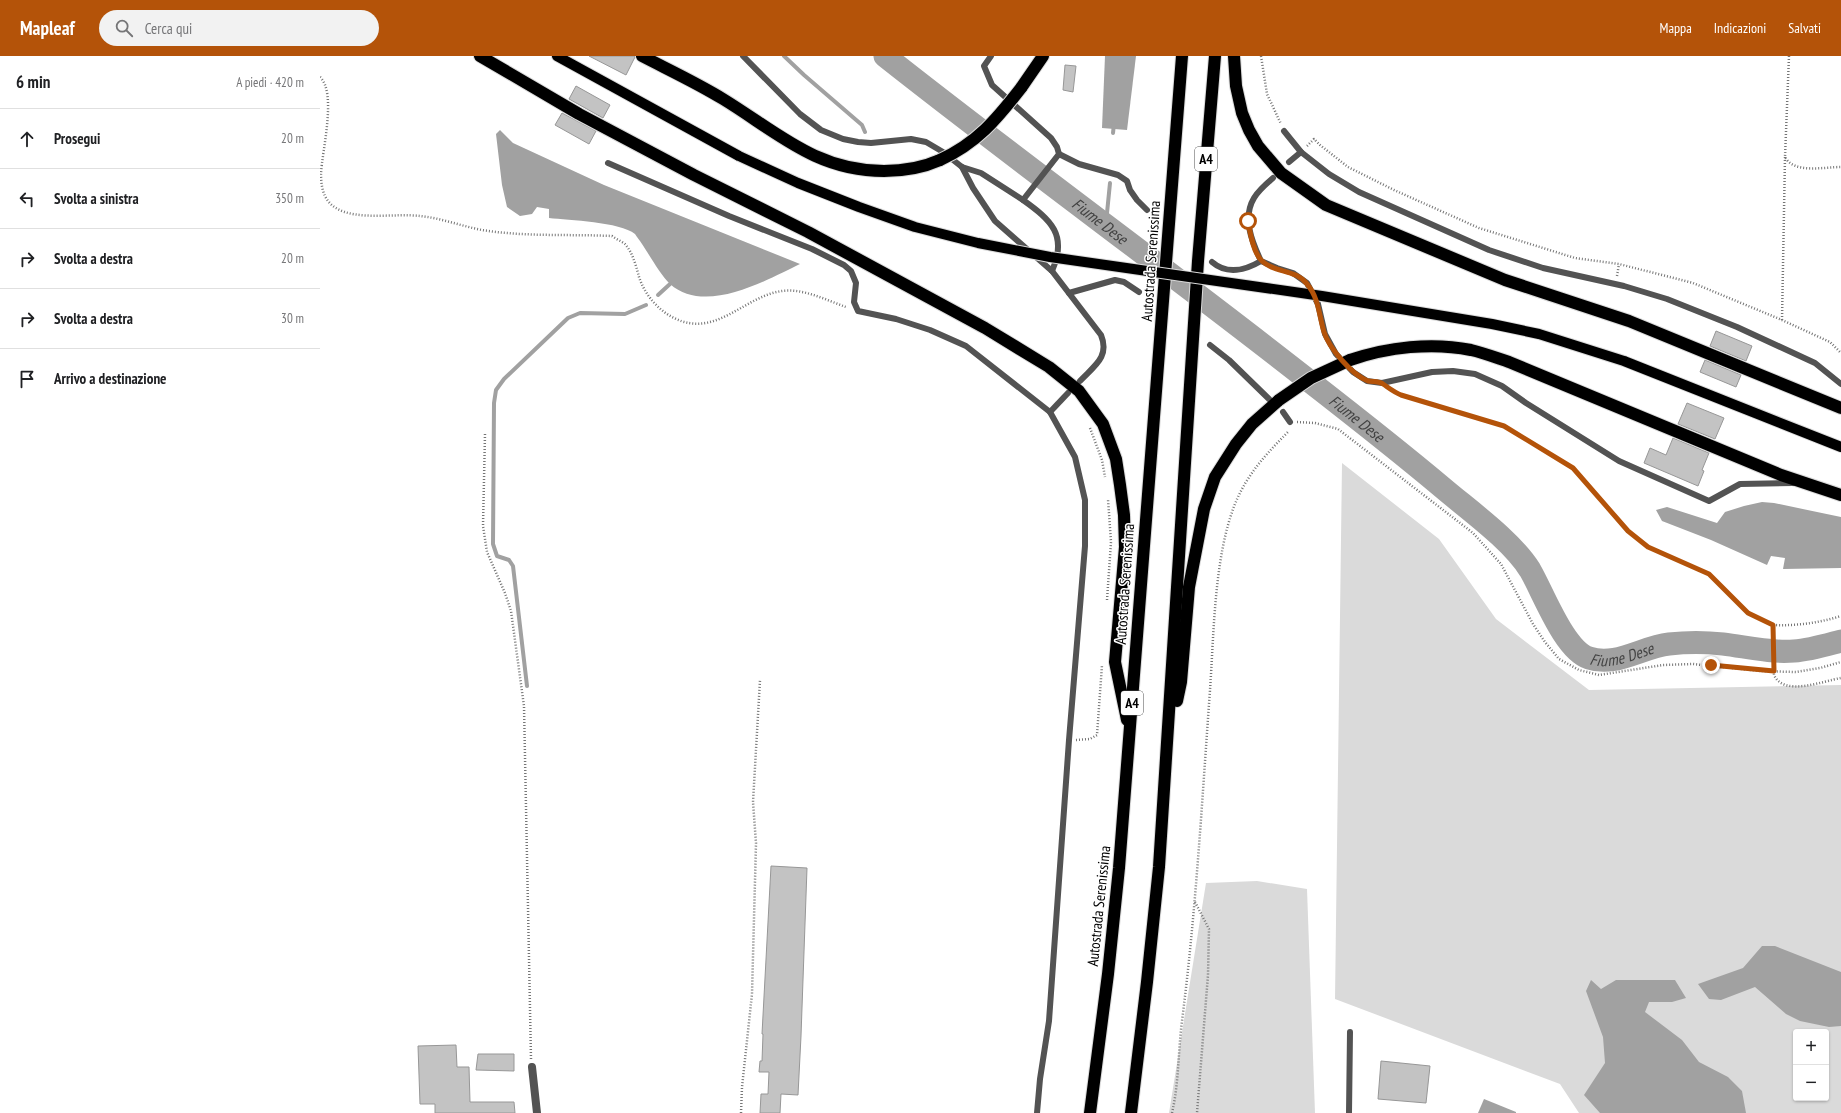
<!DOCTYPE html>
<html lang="it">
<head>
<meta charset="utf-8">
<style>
	:root { --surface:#fff; --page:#f2f2f2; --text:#202124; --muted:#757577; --line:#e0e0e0; --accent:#b45309 }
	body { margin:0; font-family:"PT Sans Narrow",sans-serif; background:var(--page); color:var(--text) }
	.controls { position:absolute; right:12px; bottom:12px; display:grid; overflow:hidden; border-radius:4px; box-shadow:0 1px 3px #0004 }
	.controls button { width:36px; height:36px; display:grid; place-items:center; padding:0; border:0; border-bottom:1px solid var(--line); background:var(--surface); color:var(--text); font:20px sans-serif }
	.stop { position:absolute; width:12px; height:12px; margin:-9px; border:3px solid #b45309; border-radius:50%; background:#fff }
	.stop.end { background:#b45309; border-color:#fff; box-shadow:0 1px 4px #0008 }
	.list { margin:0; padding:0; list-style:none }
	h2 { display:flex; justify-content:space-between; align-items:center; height:52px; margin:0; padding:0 16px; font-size:17px }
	h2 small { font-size:13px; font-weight:400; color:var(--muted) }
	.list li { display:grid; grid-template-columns:26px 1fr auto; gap:12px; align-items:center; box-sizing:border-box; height:60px; padding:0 16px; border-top:1px solid var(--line) }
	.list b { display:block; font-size:15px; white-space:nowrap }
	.list em { font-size:13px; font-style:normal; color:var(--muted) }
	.icon { flex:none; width:22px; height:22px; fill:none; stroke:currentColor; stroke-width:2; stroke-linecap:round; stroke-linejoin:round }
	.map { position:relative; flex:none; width:1521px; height:1057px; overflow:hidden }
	header { display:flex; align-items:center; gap:24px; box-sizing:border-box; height:56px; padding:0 20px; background:var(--accent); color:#fff }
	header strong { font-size:19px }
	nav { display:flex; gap:22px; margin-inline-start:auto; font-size:14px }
	.search { width:280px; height:36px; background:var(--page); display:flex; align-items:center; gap:10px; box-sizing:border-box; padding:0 14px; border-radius:22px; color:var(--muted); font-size:15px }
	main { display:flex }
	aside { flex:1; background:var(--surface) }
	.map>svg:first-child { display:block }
</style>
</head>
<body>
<header>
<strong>Mapleaf</strong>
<div class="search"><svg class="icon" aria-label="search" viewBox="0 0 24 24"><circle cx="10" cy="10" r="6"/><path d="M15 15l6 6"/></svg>Cerca qui</div>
<nav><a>Mappa</a><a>Indicazioni</a><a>Salvati</a></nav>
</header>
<main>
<aside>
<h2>6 min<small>A piedi · 420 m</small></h2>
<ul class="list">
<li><svg class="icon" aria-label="ahead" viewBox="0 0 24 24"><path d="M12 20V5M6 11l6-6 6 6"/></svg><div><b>Prosegui</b></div><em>20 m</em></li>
<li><svg class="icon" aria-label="left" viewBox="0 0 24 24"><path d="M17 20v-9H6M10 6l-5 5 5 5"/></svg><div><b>Svolta a sinistra</b></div><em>350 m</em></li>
<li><svg class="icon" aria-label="right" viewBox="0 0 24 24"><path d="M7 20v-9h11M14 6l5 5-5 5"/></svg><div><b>Svolta a destra</b></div><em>20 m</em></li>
<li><svg class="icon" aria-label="right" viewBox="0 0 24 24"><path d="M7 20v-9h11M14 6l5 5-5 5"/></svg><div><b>Svolta a destra</b></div><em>30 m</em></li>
<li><svg class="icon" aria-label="arrive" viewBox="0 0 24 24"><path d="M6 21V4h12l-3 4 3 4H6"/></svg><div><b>Arrivo a destinazione</b></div></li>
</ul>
</aside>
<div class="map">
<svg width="1521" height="1057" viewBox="0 0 1521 1057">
	<rect width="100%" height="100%" fill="#fff"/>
	<g fill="#dadada" fill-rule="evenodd">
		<path d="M1022 407 1119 483 1176 563 1269 634 1521 629V1057H1259L1240 1028 1015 943ZM1476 976H1506V1042H1476Z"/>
		<path d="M937 825 987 833 995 1057H849L886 827Z"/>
	</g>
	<g fill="#a1a1a1">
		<path d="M785 0H816L807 74 782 72Z"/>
		<path d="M180 74 193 87 284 129 480 208C445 225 385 259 350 228 340 218 330 200 322 188 320 185 317 181 315 178 300 166 249 164 229 162V153L217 151 212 158 200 160 187 151 182 129 176 78Z"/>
		<path d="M1442 446 1454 447 1521 461V512L1463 513 1465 502 1451 500 1447 509 1391 484 1342 465 1336 454 1347 451 1397 467 1405 456 1424 450Z"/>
		<path d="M1442 890H1455L1521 916V970L1509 971 1480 965 1466 958 1435 931 1401 944 1389 943 1378 928 1423 912Z"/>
		<path d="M1271 924 1281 933 1296 924H1355L1366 942 1352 946H1329L1325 956 1362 984 1379 1006 1408 1021 1422 1035 1426 1057H1280L1264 1039 1285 1007 1283 981 1266 935Z"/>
		<path d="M1164 1043 1196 1056V1057H1158Z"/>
	</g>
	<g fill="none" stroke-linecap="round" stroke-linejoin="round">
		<g stroke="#a1a1a1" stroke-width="4">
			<path d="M464 0 484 19 542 69 545 76"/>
			<path d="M793 77 794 68"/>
			<path d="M786 167 790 127"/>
			<path d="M338 239 350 228"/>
			<path d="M207 630 193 510 189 504 177 500 173 488 174 347 176 334 184 323 248 262 260 257 305 258 326 249"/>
		</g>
		<path stroke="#a1a1a1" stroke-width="23" id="s1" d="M565 0C704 110 848 214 988 324 1033 359 1079 395 1123 432 1150 455 1191 484 1210 514 1223 536 1244 594 1269 602 1296 611 1322 591 1349 588 1367 586 1385 586 1403 588 1427 591 1450 597 1474 595 1490 594 1506 589 1521 585"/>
	</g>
	<g fill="#c3c3c3" stroke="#979797">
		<path d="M269 0H315V1L306 19Z"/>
		<path d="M745 9 756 10 753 36 743 34Z"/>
		<path d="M256 30 290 49 283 62 249 43Z"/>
		<path d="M242 57 276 75 269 88 235 69Z"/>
		<path d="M1396 275 1432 290 1426 305 1390 290Z"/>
		<path d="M1385 304 1421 319 1416 331 1380 316Z"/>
		<path d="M1367 347 1404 362 1395 383 1358 368Z"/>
		<path d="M1353 382 1389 397 1382 414 1384 415 1378 430 1324 407 1330 392 1346 399Z"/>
		<path d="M451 810 487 812 481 980 478 1039 461 1038 460 1057H440L441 1038H448L449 1016H439L440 1005H442L443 978H442Z"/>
		<path d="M136 989 137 1011H149L150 1046H194L195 1057H115V1048H100L98 990Z"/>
		<path d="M158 998H194V1015L156 1014Z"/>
		<path d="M1061 1005 1110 1010 1106 1047 1058 1043Z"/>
	</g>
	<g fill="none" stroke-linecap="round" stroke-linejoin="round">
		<defs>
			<g id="primary">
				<path d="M237 0 419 100"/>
				<path d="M1304 305 1521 391"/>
			</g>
			<g id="motorway">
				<path d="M160 0 259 58 374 119 488 176 665 272 729 311 759 335 783 368 796 403 800 429 804 459 805 491 795 606 807 664"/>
				<path d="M322 0C349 14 377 27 403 43 457 76 496 115 564 115 583 115 602 112 620 104"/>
				<path d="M914 0 916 30 922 57 929 74 938 90 961 117 1006 149 1185 224 1309 265 1521 352"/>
				<path d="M701 32 723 0"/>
				<path d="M1030 304C1068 291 1112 286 1151 294 1164 297 1177 302 1189 306L1461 419 1521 439"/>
				<path d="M857 645 861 626 869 531 884 453 895 421 916 388 932 368 959 344"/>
				<path d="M770 1057 788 918 799 812 862 0"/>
				<path d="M811 1057 827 926 839 811 878 205 895 0"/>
			</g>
		</defs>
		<use href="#primary" stroke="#dbdbdb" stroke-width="12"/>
		<use href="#motorway" stroke="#dbdbdb" stroke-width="14"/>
		<g stroke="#757575" stroke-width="2.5" stroke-dasharray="1 2" stroke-linecap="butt">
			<path d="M941 0 947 38 961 68"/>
			<path d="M1469 0 1465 101C1474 118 1504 111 1521 111"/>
			<path d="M0 21C17 37 2 95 1 118 1 132 4 145 16 152 37 165 76 157 100 160 121 162 141 170 162 174 205 181 249 178 292 180 296 183 301 185 305 188 313 197 316 210 319 221 325 239 338 254 354 262 396 283 424 240 462 235 483 232 506 244 526 251"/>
			<path d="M987 90 994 83 1000 89 1028 111 1074 134 1159 172 1255 202 1299 208 1373 227 1462 264 1510 286 1521 297"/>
			<path d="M1297 220 1299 208"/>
			<path d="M1462 264 1465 101"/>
			<path d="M1071 334 1081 339 1184 370 1253 412 1308 475 1328 491 1389 518 1428 557 1453 569 1454 619C1464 641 1503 625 1521 622"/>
			<path d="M977 366 995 367 1018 373 1153 477 1181 508 1213 568 1225 586 1239 603 1259 614 1279 619 1343 609 1373 608 1440 615 1476 616 1500 612 1521 606"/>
			<path d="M770 372 782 404 785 421"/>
			<path d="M165 378 163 470 167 496 185 537 191 555 204 650 211 1003"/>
			<path d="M787 544 791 486 788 443"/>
			<path d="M1453 569C1477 570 1498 567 1521 560"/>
			<path d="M756 684 770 683 777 679 782 609"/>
			<path d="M875 846 889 873 888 919 877 1057"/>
			<path d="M421 1057 422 1031 432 938 436 787 433 746 440 624"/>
			<path d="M852 1057C859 1027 858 996 862 965 876 855 882 745 890 634 894 577 894 501 915 448 927 418 947 397 969 375"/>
		</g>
		<g stroke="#535353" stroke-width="6">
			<path d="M423 0 480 58 501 74 523 83 538 86 551 87 591 83 606 86 623 96 642 111 661 117 703 144"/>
			<path d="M671 0 664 10 672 29 731 82 737 91 739 98 703 144C731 164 748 179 732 215"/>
			<path d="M964 75 981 96 969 106"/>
			<path d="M981 96 1009 118 1039 136 1169 194 1223 212 1304 230 1347 243 1417 271 1495 307 1521 328"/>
			<path d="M739 98 759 108 798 119 807 125 810 134 817 144 827 154"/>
			<path d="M288 107 409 160 492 193 524 209 531 215 536 227 534 246 538 255 576 263 610 274 646 290 730 356 755 401 765 444V490L749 684 729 965 720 1023 717 1057"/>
			<path d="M642 111 653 132 675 165 732 215 781 279C790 301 774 310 760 325"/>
			<path d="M941 205 957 212 973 217 987 227 998 248 1005 278 1016 298 1033 316 1047 325 1062 327 1112 316 1133 315 1155 318 1182 330 1206 347 1299 405 1389 445 1420 428 1473 427"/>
			<path d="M892 206C907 219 926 214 941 205 932 186 922 162 934 142 938 135 946 128 953 122"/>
			<path d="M749 237 795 224 804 226 819 236"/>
			<path d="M890 289 909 304 949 343"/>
			<path d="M730 356 748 337"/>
			<path d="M963 356 970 366"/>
			<path d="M1029 1057 1030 976"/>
		</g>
		<path stroke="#535353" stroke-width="8" d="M212 1011 217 1057"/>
		<use href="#primary" stroke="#000" stroke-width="10"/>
		<use href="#motorway" stroke="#000" stroke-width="12"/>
		<defs>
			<path id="primary-bridge" d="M419 100 478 127 539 151 595 171 658 187 730 201 1002 240 1172 268 1219 278 1304 305"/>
			<g id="motorway-bridge">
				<path d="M620 104C657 87 676 64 701 32"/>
				<path d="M959 344 991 322 1030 304"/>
			</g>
		</defs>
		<use href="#primary-bridge" stroke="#dbdbdb" stroke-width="12" stroke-linecap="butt"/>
		<use href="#motorway-bridge" stroke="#dbdbdb" stroke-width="14" stroke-linecap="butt"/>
		<use href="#primary-bridge" stroke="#000" stroke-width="10"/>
		<use href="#motorway-bridge" stroke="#000" stroke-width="12"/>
	</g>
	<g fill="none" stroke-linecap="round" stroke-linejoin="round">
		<path stroke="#b45309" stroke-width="5" d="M928 165C930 176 933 197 942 205 954 217 976 213 987 228 999 242 999 260 1004 276 1009 292 1032 319 1048 325 1053 326 1059 325 1063 328 1069 332 1074 336 1081 339L1184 370 1253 412 1308 475 1328 491 1389 518 1428 557 1453 569 1454 615 1391 609"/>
	</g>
	<g text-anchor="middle" stroke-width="3" stroke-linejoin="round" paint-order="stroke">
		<g fill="#fff" stroke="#4c4c4c" stroke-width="1">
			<rect x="875" y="91" width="22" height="24" rx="3"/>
			<rect x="801" y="635" width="22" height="24" rx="3"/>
		</g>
		<g font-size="14" font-weight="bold" fill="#000">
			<text x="886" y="108">A4</text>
			<text x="812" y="652">A4</text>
		</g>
		<g font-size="15" fill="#000" stroke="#fff">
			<text transform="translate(831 205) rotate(-86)" y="5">Autostrada Serenissima</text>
			<text transform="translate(805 528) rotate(-86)" y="5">Autostrada Serenissima</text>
			<text transform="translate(779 850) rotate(-84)" y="5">Autostrada Serenissima</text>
		</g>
		<g font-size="16" font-style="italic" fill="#424242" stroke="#fff">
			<text dy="6" stroke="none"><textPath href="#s1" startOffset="271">Fiume Dese</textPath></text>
			<text dy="6" stroke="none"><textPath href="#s1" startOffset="595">Fiume Dese</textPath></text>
			<text dy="6" stroke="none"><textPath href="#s1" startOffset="967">Fiume Dese</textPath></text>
		</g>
	</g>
</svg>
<div class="controls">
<button>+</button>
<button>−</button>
</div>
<div class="stop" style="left:928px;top:165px"></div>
<div class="stop end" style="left:1391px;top:609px"></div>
</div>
</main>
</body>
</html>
